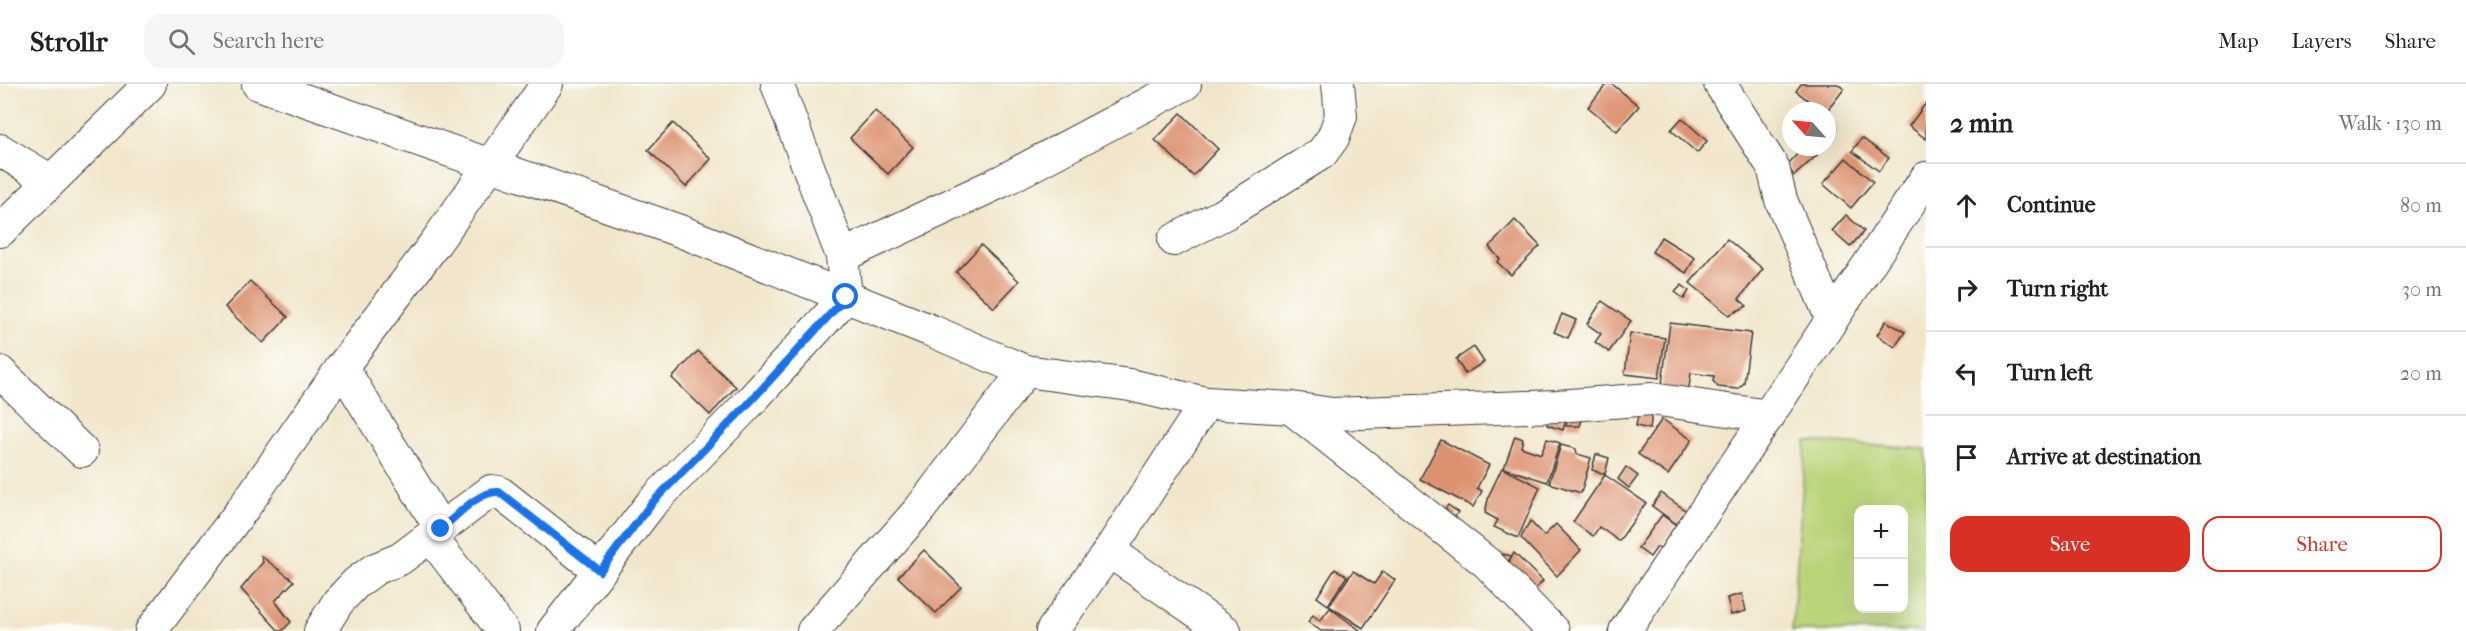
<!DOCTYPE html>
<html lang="en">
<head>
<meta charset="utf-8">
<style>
	:root { --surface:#fff; --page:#f6f6f6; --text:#222; --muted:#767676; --line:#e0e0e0; --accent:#d93025 }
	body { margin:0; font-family:"IM FELL French Canon",serif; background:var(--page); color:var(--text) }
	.controls { position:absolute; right:18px; bottom:18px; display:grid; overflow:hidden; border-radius:12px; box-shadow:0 6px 24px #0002 }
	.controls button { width:54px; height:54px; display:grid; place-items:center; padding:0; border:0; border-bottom:2px solid var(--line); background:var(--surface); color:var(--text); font:30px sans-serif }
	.compass { position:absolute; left:1782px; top:18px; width:54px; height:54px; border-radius:50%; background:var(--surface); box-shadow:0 6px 24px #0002; rotate:297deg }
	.stop { position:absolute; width:18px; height:18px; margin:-14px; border:4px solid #1a73e8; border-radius:50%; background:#fff }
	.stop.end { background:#1a73e8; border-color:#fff; box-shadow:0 2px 6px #0008 }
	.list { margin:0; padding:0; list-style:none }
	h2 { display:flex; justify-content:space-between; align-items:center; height:78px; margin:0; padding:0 24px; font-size:26px }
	h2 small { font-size:20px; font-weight:400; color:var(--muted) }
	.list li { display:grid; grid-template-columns:39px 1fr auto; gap:18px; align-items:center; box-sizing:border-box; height:84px; padding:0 24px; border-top:2px solid var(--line) }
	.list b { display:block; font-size:22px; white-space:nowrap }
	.list em { font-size:20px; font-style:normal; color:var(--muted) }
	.actions { display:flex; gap:12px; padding:18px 24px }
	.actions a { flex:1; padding:14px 0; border:2px solid var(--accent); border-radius:18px; text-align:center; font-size:21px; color:var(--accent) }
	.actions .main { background:var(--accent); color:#fff }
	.icon { flex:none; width:33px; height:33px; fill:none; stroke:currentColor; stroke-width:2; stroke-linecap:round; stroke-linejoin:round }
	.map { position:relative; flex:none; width:1926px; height:547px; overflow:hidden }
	header { display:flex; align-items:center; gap:36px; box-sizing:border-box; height:84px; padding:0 30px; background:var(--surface); border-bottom:2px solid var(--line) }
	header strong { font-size:28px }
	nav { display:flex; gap:33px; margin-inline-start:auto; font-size:21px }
	.search { width:420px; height:54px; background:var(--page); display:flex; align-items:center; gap:15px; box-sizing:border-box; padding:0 21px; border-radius:18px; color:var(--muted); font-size:22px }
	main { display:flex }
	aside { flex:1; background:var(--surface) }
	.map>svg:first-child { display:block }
</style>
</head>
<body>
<header>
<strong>Strollr</strong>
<div class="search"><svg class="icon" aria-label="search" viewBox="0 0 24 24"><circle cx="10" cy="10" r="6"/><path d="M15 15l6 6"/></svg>Search here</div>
<nav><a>Map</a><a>Layers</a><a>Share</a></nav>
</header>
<main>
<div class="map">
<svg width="1926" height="547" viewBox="0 0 1926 547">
	<rect width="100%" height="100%" fill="#fdfcf7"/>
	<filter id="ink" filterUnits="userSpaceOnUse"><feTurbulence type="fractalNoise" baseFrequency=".0167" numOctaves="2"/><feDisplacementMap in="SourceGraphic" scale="12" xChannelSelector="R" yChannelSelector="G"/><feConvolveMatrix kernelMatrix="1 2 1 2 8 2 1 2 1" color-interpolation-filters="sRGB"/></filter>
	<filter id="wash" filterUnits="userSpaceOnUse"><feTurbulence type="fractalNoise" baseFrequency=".008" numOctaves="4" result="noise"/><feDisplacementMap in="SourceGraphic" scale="24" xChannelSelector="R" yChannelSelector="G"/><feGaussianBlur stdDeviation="1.35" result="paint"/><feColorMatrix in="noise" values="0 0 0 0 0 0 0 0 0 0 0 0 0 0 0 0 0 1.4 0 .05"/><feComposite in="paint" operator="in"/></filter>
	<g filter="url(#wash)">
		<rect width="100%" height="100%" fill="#f1e6cb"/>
		<path fill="#b9d479" stroke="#6a784a" stroke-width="1.5" fill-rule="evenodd" d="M1806 357 1926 365V547H1792ZM1858 426H1904V524H1858Z"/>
		<g id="blocks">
			<g fill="#dc926f">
				<path d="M1607 0H1612L1639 22 1617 47 1588 23Z"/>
				<path d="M1801 0H1838L1844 5 1827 27H1822L1796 7Z"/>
				<path d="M1926 19V55L1909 42Z"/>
				<path d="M875 27 913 63 888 90 850 54Z"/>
				<path d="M1181 29 1218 65 1193 92 1155 56Z"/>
				<path d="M1682 34 1707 57 1697 69 1671 46Z"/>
				<path d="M1827 35 1837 44 1827 55Z"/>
				<path d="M673 39 711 75 686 103 648 66Z"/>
				<path d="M1862 54 1889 74 1879 87 1852 67Z"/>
				<path d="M1802 65 1806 70 1811 66 1817 71 1794 92 1787 81Z"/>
				<path d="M1846 74 1873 98 1851 124 1823 100Z"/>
				<path d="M1846 131 1864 147 1850 163 1832 147Z"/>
				<path d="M1515 136 1540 162 1511 191 1497 178 1500 175 1489 163Z"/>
				<path d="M1661 153 1695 174 1686 189 1652 168Z"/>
				<path d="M1727 155 1763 185 1739 215 1747 222 1729 231 1690 199Z"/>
				<path d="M981 161 1019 197 994 224 956 188Z"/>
				<path d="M250 197 288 233 263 259 225 223Z"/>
				<path d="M1682 201 1689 207 1684 215 1675 208Z"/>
				<path d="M1602 217 1631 237 1609 268 1595 258 1601 250 1587 240Z"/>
				<path d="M1562 230 1576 236 1568 254 1554 248Z"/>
				<path d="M1886 237 1905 248 1895 263 1877 251Z"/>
				<path d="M1670 239 1751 249 1744 299 1738 305 1718 303 1713 297 1714 292 1691 289 1688 310 1661 307Z"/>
				<path d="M1630 249 1665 254 1659 294 1625 290Z"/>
				<path d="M1474 263 1484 278 1465 290 1456 275Z"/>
				<path d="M698 267 736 303 710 331 672 294Z"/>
				<path d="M1639 326 1652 328 1650 345 1636 342Z"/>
				<path d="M1569 329H1584L1580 342H1566Z"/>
				<path d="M1550 330 1566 335 1563 346 1547 341Z"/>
				<path d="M1662 335 1692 356 1668 391 1638 370Z"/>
				<path d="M1515 352 1523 355 1521 363 1541 370 1547 355 1560 359 1547 398 1504 384Z"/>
				<path d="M1441 356 1489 381 1477 404 1482 407 1473 423 1420 395Z"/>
				<path d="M1561 361 1576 365 1577 370 1591 374 1581 409 1549 399Z"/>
				<path d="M1596 370 1609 374 1605 390 1592 386Z"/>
				<path d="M1626 383 1638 392 1629 404 1618 395Z"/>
				<path d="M1502 384 1540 403 1518 454 1494 443 1498 436 1485 429 1489 411Z"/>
				<path d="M1605 391 1646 419 1619 457 1599 443 1593 452 1573 438Z"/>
				<path d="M1661 409 1688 428 1678 441 1652 422Z"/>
				<path d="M1448 421 1458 428 1453 436 1443 428Z"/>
				<path d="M1662 431 1676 441 1660 465 1657 463 1650 473 1638 464Z"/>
				<path d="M1530 437 1544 452 1556 440 1581 466 1557 492 1521 454Z"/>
				<path d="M924 466 961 503 936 529 898 493Z"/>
				<path d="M1514 469 1543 497 1531 509 1506 484Z"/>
				<path d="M1501 470 1512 472 1505 481 1497 475Z"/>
				<path d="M261 472 294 497 275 517 291 538 282 547H279L241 505 263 478Z"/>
				<path d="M1335 485 1347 492 1328 521 1317 513Z"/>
				<path d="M1353 487 1374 500 1383 487 1395 496 1363 544 1329 522Z"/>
				<path d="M1742 510 1746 527 1731 531 1727 514Z"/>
				<path d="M1330 524 1361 547H1321L1308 538 1313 531 1320 537Z"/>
			</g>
		</g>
	</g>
	<g filter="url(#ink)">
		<use href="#blocks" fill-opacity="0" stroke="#3c3a36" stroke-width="1.5"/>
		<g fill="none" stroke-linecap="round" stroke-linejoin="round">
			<defs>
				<g id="street">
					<path d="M258 0 680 147 932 247 1025 287 1130 301 1206 319 1292 324 1332 330 1557 322 1652 315 1769 332"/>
					<path d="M1720 0 1773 83 1781 116 1832 236"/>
					<path d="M0 66 51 97"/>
					<path d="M0 147 150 0"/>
					<path d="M1174 156 1226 129 1322 69 1333 54 1341 32 1338 0"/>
					<path d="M842 172 1002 97 1185 0"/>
					<path d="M342 283 441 445"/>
					<path d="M0 288 82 367"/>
					<path d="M1292 325 1487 479 1553 547"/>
					<path d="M431 453 503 547"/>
					<path d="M1109 467 1225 547"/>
					<path d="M151 547 245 422 342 283 436 158 547 0"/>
					<path d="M320 547 338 518 356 499 375 485 400 475 491 407 499 408 600 487"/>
					<path d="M553 547 651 420 750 318 846 213 842 172 777 0"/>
					<path d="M813 547 920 425 1025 287"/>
					<path d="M1052 547 1109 467 1206 319"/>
					<path d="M1625 547 1926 94"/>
				</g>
			</defs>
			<use href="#street" stroke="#3c3a36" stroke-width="34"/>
			<use href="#street" stroke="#fff" stroke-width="32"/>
		</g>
	</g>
	<g fill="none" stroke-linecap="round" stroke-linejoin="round" filter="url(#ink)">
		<path stroke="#1a73e8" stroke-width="8" d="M441 445C456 433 479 406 499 408L600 487 651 420 750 318 846 213"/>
	</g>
</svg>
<div class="controls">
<button>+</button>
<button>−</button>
</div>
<svg class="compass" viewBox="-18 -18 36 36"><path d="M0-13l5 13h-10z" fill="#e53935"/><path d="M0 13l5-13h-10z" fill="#767676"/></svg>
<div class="stop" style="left:846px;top:213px"></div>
<div class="stop end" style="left:441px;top:445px"></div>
</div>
<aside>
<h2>2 min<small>Walk · 130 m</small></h2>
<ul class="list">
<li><svg class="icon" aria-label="ahead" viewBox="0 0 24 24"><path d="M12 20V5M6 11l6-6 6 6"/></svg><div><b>Continue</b></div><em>80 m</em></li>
<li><svg class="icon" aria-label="right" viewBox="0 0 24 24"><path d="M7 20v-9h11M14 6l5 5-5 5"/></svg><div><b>Turn right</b></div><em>30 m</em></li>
<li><svg class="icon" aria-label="left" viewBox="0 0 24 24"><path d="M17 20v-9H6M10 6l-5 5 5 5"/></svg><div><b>Turn left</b></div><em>20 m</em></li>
<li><svg class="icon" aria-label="arrive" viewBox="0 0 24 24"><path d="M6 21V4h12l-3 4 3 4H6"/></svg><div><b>Arrive at destination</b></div></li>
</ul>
<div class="actions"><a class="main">Save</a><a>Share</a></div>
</aside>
</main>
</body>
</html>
